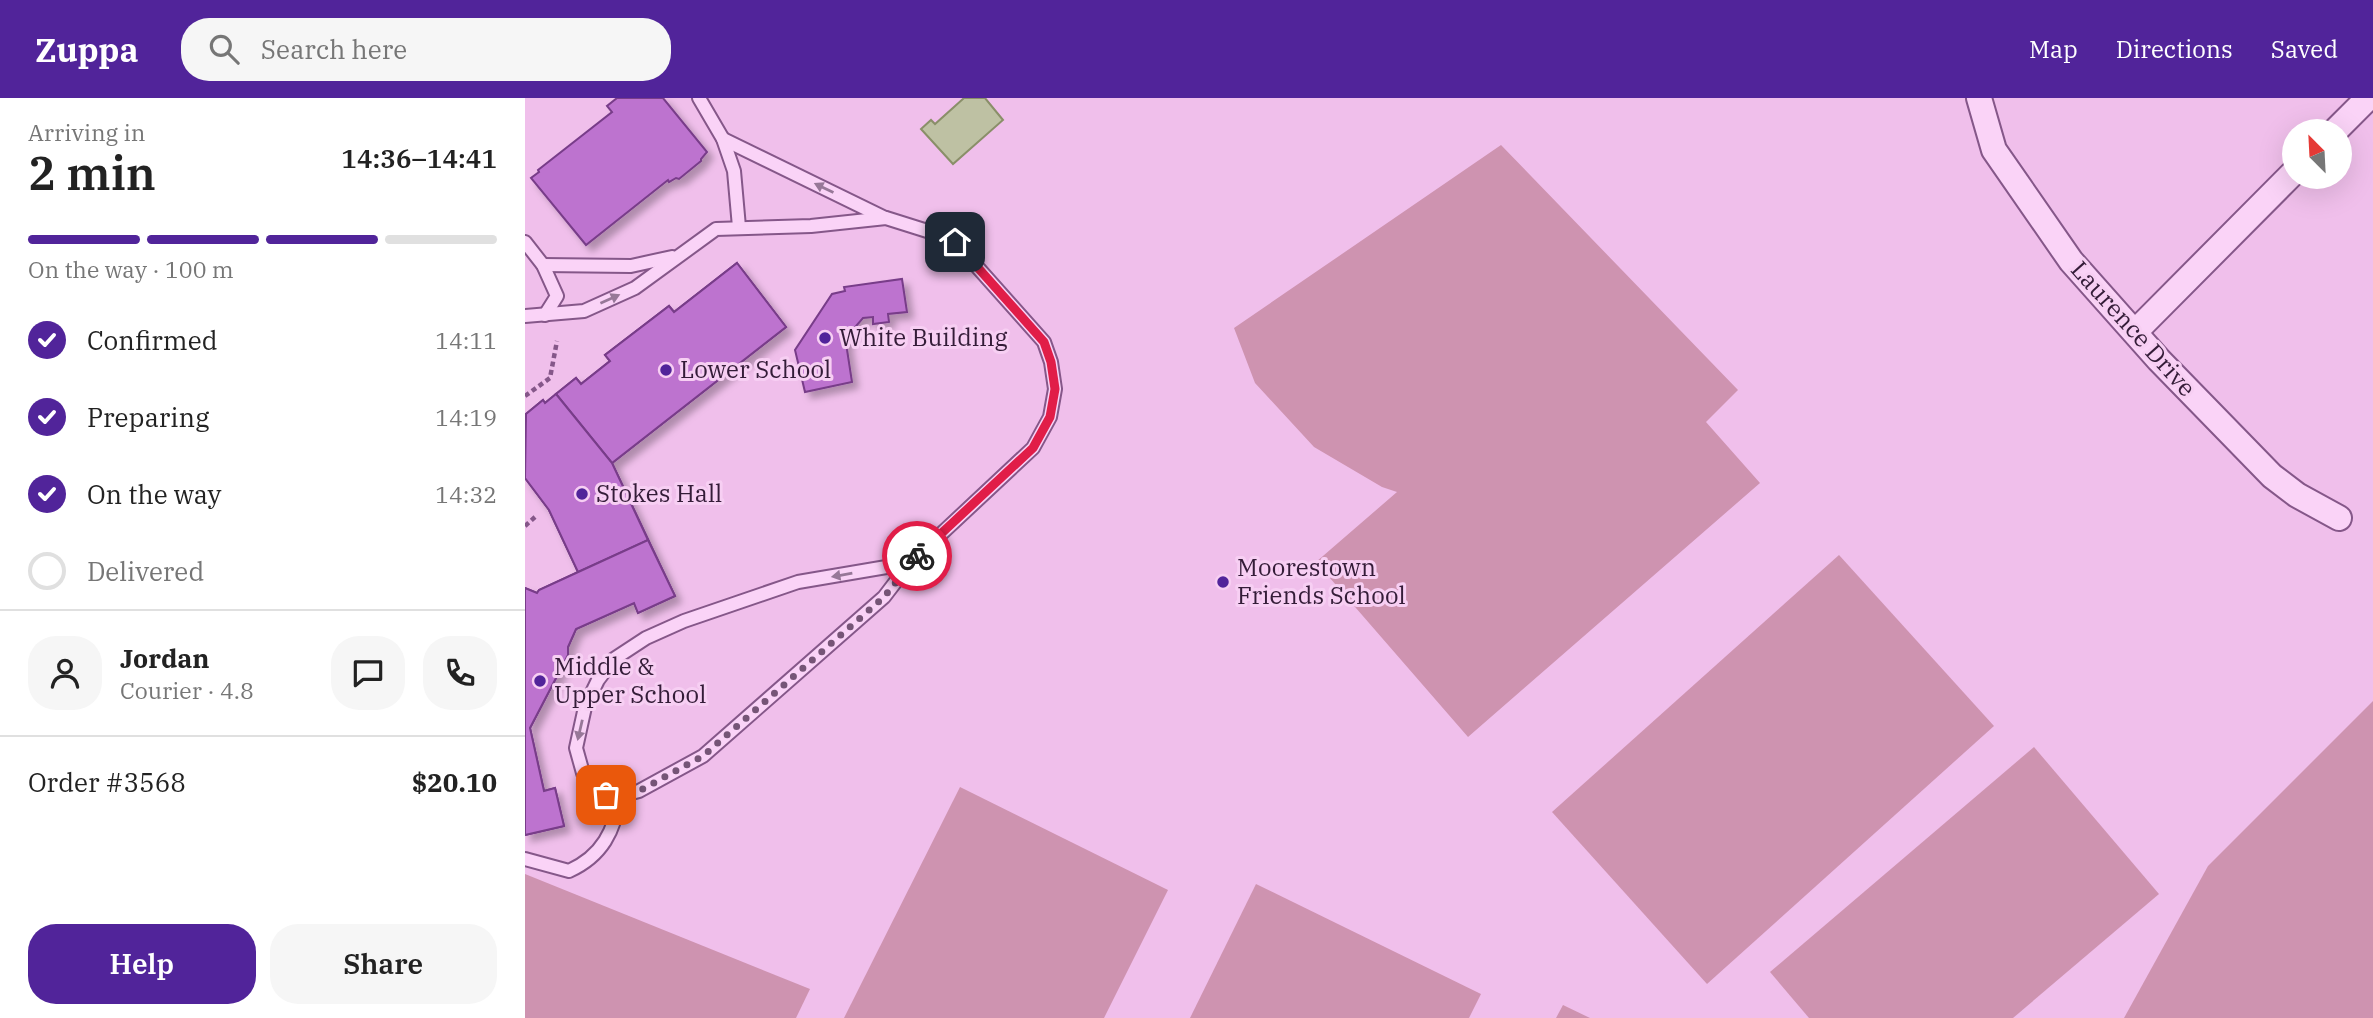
<!DOCTYPE html>
<html lang="en">
<head>
<meta charset="utf-8">
<style>
	:root { --surface:#fff; --page:#f6f6f6; --text:#222; --muted:#767676; --line:#e0e0e0; --accent:#51249a }
	body { margin:0; font-family:"IBM Plex Serif",serif; background:var(--page); color:var(--text); height:100vh; display:flex; flex-direction:column; font-size:26px; white-space:nowrap }
	* { box-sizing:border-box; margin:0 }
	p { font-size:23px; color:var(--muted) }
	.icon { flex:none; width:38px; height:38px; fill:none; stroke:currentColor; stroke-width:2; stroke-linecap:round; stroke-linejoin:round }
	.map { position:relative; flex:1; overflow:hidden }
	.sheet { display:flex; flex-direction:column; background:var(--surface); width:525px }
	.sheet>* { flex:none }
	.needle { width:46px; rotate:336deg }
	.controls { position:absolute; left:1757px; top:21px; display:grid; gap:14px }
	.controls a { display:grid; place-items:center; width:70px; height:70px; border-radius:50%; background:var(--surface); box-shadow:0 7px 28px #0002; font-size:35px }
	.pin { position:absolute; display:grid; place-items:center; width:60px; height:60px; color:#fff; margin:-30px; border-radius:14px; box-shadow:0 4px 10px #0006 }
	.courier { position:absolute; display:grid; place-items:center; width:70px; height:70px; margin:-35px; border:5px solid #e11d48; border-radius:50%; background:#fff; color:#222; box-shadow:0 2px 9px #0007 }
	.head em { font-style:normal; font-weight:600 }
	.head div { display:flex; flex-direction:column-reverse }
	.head { display:flex; align-items:center; justify-content:space-between; height:119px; padding:0 28px }
	h1 { font-size:46px; font-weight:600; line-height:52px }
	.bar { display:grid; grid-template-columns:repeat(4,1fr); gap:10px 7px; align-content:center; height:84px; padding:0 28px }
	.bar i { height:9px; border-radius:5px; background:var(--line) }
	.bar .current { background:var(--accent) }
	.bar p { grid-column:span 4 }
	.line { display:flex; align-items:center; gap:18px; padding:0 28px; border-top:2px solid var(--line) }
	.line div { flex:1 }
	.round { display:grid; place-items:center; flex:none; width:74px; height:74px; border-radius:28px; background:var(--page) }
	ol { padding:0 28px; list-style:none }
	li { display:flex; align-items:center; gap:21px; height:77px }
	li p { margin-inline-start:auto }
	li .icon { padding:7px; border-radius:50%; background:var(--accent); color:#fff; stroke-width:4 }
	li:last-child { color:var(--muted) }
	li i { width:38px; height:38px; border:4px solid var(--line); border-radius:50% }
	.primary-button { display:flex; gap:14px; margin-top:auto; padding:14px 28px }
	.primary-button a { flex:1; height:80px; border-radius:28px; background:var(--accent); color:#fff; font-size:28px; font-weight:600; line-height:80px; text-align:center }
	.primary-button a+a { background:var(--page); color:var(--text) }
	header { display:flex; align-items:center; gap:42px; box-sizing:border-box; height:98px; padding:0 35px; background:var(--accent); color:#fff }
	header strong { font-size:33px }
	nav { display:flex; gap:38px; margin-inline-start:auto; font-size:24px }
	.search { width:490px; height:63px; background:var(--page); display:flex; align-items:center; gap:18px; box-sizing:border-box; padding:0 24px; border-radius:28px; color:var(--muted); font-size:26px }
	main { display:flex; flex:1; min-height:0 }
	.map>svg:first-child { display:block }
</style>
</head>
<body>
<header>
<strong>Zuppa</strong>
<div class="search"><svg class="icon" aria-label="search" viewBox="0 0 24 24"><circle cx="10" cy="10" r="6"/><path d="M15 15l6 6"/></svg>Search here</div>
<nav><a>Map</a><a>Directions</a><a>Saved</a></nav>
</header>
<main>
<section class="sheet">
<div class="head"><div><h1>2 min</h1><p>Arriving in</p></div><em>14:36–14:41</em></div>
<div class="bar"><i class="current"></i><i class="current"></i><i class="current"></i><i></i><p>On the way · 100 m</p></div>
<ol>
<li><svg class="icon" aria-label="check" viewBox="0 0 24 24"><path d="M5 12l5 5 9-10"/></svg>Confirmed<p>14:11</p></li>
<li><svg class="icon" aria-label="check" viewBox="0 0 24 24"><path d="M5 12l5 5 9-10"/></svg>Preparing<p>14:19</p></li>
<li><svg class="icon" aria-label="check" viewBox="0 0 24 24"><path d="M5 12l5 5 9-10"/></svg>On the way<p>14:32</p></li>
<li><i></i>Delivered</li>
</ol>
<div class="line" style="height:126px"><a class="round"><svg class="icon" aria-label="person" viewBox="0 0 24 24"><circle cx="12" cy="8" r="4"/><path d="M4 21q1-7 8-7t8 7"/></svg></a><div><b>Jordan</b><p>Courier · 4.8</p></div><a class="round"><svg class="icon" aria-label="chat" viewBox="0 0 24 24"><path d="M4 5h16v11H9l-5 4z"/></svg></a><a class="round"><svg class="icon" aria-label="phone" viewBox="0 0 24 24"><path d="M5 4h4l2 5-3 2q2 4 5 5l2-3 5 2v4C11 20 4 13 5 4z"/></svg></a></div>
<div class="line" style="height:91px"><div>Order #3568</div><b>$20.10</b></div>
<div class="primary-button"><a>Help</a><a>Share</a></div>
</section>
<div class="map">
<svg width="1848" height="920" viewBox="0 0 1848 920">
	<defs>
		<filter id="shadow"><feDropShadow dx="6" dy="6" stdDeviation="3.5" flood-color="#0004"/></filter>
	</defs>
	<rect width="100%" height="100%" fill="#f0bfeb"/>
	<g fill="#ce93b0">
		<path d="M976,47L1213,292L1181,324L1235,385L943,639L791,464L872,394L857,389L789,349L730,285L709,230Z"/>
		<path d="M1314,457L1469,628L1182,886L1027,714Z"/>
		<path d="M1848,603V920H1599L1683,768Z"/>
		<path d="M1509,649L1634,796L1488,920H1284L1245,874Z"/>
		<path d="M435,689L643,792L579,920H319Z"/>
		<path d="M0,776L285,891L271,920H0Z"/>
		<path d="M731,786L956,896L944,920H665Z"/>
		<path d="M1038,907L1065,920H1031Z"/>
	</g>
	<path fill="#bec1a3" stroke="#8a8f69" stroke-width="2" d="M439,0H460L478,22L428,66L396,31L406,22L410,26Z"/>
	<g fill="#bd73cf" stroke="#783c89" stroke-width="2" filter="url(#shadow)">
		<path d="M92,0H138L182,54L176,61V63L154,81L151,80L144,84L143,82L61,147L6,80L14,74L13,72L87,14L82,8Z"/>
		<path d="M212,165L261,229L87,365L150,498L113,515L109,505L51,531L43,549V557L5,630L19,693L30,690L39,728L0,737V490L12,495L14,492L53,474L24,412L0,380L1,316L18,302L20,305L51,280L56,286L85,263L80,257L144,208L149,214Z"/>
		<path d="M212,165L261,229L87,365L31,296L51,280L56,286L85,263L80,257L144,208L149,214Z"/>
		<path d="M377,181L382,214L363,216L364,224L348,226V219L338,220L325,235L321,245L327,284L280,294L270,252L307,196L320,193L319,189Z"/>
		<path d="M31,296L87,365L123,442L53,474L24,412L0,380L1,316L18,302L20,305Z"/>
		<path d="M123,442L150,498L113,515L109,505L51,531L43,549V557L5,630L19,693L30,690L39,728L0,737V490L12,495L14,492Z"/>
	</g>
	<g fill="none" stroke-linecap="round" stroke-linejoin="round">
		<defs>
			<g id="lane">
				<path d="M174,0L198,41L209,73L214,129"/>
				<path d="M198,41L360,120"/>
				<path d="M0,144L18,167L32,198L20,217"/>
				<path d="M18,167L106,168L147,159"/>
				<path d="M0,218L59,213L110,190L191,131L286,128L361,120L415,137L430,144L519,244L526,264L530,291L525,319L508,350L385,465L359,499L178,658L114,693L99,697H81L67,687L58,675L51,650L60,609L73,582L89,561L121,540L159,523L273,484L385,465"/>
				<path d="M0,761L44,773C77,758 90,733 95,697"/>
			</g>
			<g id="street">
				<path d="M1454,0L1469,52L1546,163L1634,262L1747,378L1772,397L1814,420"/>
				<path d="M1810,33L1843,0"/>
				<path d="M1610,234L1769,74"/>
			</g>
		</defs>
		<use href="#lane" stroke="#855789" stroke-width="16"/>
		<use href="#street" stroke="#855789" stroke-width="28"/>
		<g stroke="#855789" stroke-width="4.5" stroke-dasharray="5 3.5" stroke-linecap="butt">
			<path d="M0,298L25,280L32,243"/>
			<path d="M0,428L10,419"/>
		</g>
		<use href="#lane" stroke="#fad3f7" stroke-width="12"/>
		<use href="#street" stroke="#fad3f7" stroke-width="24"/>
	</g>
	<defs><path id="oneway-solid" d="M-6-.8H1V-3.2L6.5 0L1 3.2V.8H-6Z" transform="scale(1.75)"/></defs>
	<g fill="#977898">
		<use href="#oneway-solid" transform="translate(299 90) rotate(-154)"/>
		<use href="#oneway-solid" transform="translate(85 201) rotate(-24)"/>
		<use href="#oneway-solid" transform="translate(317 477) rotate(170)"/>
		<use href="#oneway-solid" transform="translate(55 632) rotate(103)"/>
	</g>
	<g fill="none" stroke-linecap="round" stroke-linejoin="round">
		<path stroke="#765577" stroke-width="7" stroke-dasharray="0 12.6" d="M81,697H99L114,693L178,658L359,499L392,458"/>
		<path stroke="#e11d48" stroke-width="9" d="M392,458L508,350L525,319L530,291L526,264L519,244L430,144"/>
	</g>
	<g fill="#51249a" stroke="#f7cff3" stroke-width="2.5">
		<circle cx="300" cy="240" r="7"/>
		<circle cx="141" cy="272" r="7"/>
		<circle cx="57" cy="396" r="7"/>
		<circle cx="698" cy="484" r="7"/>
		<circle cx="15" cy="583" r="7"/>
	</g>
	<g text-anchor="middle" stroke-width="6" stroke-linejoin="round" paint-order="stroke">
		<g font-size="24" fill="#341c38" stroke="#f7cff3">
			<text transform="translate(1608 231) rotate(48)" y="8">Laurence Drive</text>
		</g>
		<g font-size="24" fill="#341c38" stroke="#f7cff3" text-anchor="start">
			<text x="314" y="248">White Building</text>
			<text x="155" y="280">Lower School</text>
			<text x="71" y="404">Stokes Hall</text>
			<text x="712" y="478">Moorestown<tspan x="712" dy="28">Friends School</tspan></text>
			<text x="29" y="577">Middle &amp;<tspan x="29" dy="28">Upper School</tspan></text>
		</g>
	</g>
</svg>
<div class="controls">
<a><svg class="needle" viewBox="-14 -14 28 28"><path d="M0-13l5 13h-10z" fill="#e53935"/><path d="M0 13l5-13h-10z" fill="#767676"/></svg></a>
</div>
<div class="pin" style="left:81px;top:697px;background:#ea580c"><svg class="icon" aria-label="bag" viewBox="0 0 24 24"><path d="M5 8h14l-1 12H6zM9 8a3 3 0 0 1 6 0"/></svg></div>
<div class="pin" style="left:430px;top:144px;background:#1f2937"><svg class="icon" aria-label="home" viewBox="0 0 24 24"><path d="M3 11l9-7 9 7M6 9v11h12V9"/></svg></div>
<div class="courier" style="left:392px;top:458px"><svg class="icon" aria-label="bike" viewBox="0 0 24 24"><circle cx="6" cy="16" r="4"/><circle cx="18" cy="16" r="4"/><path d="M6 16l4-8h5l3 8M10 8l3 8H6M13 5h3"/></svg></div>
</div>
</main>
</body>
</html>
